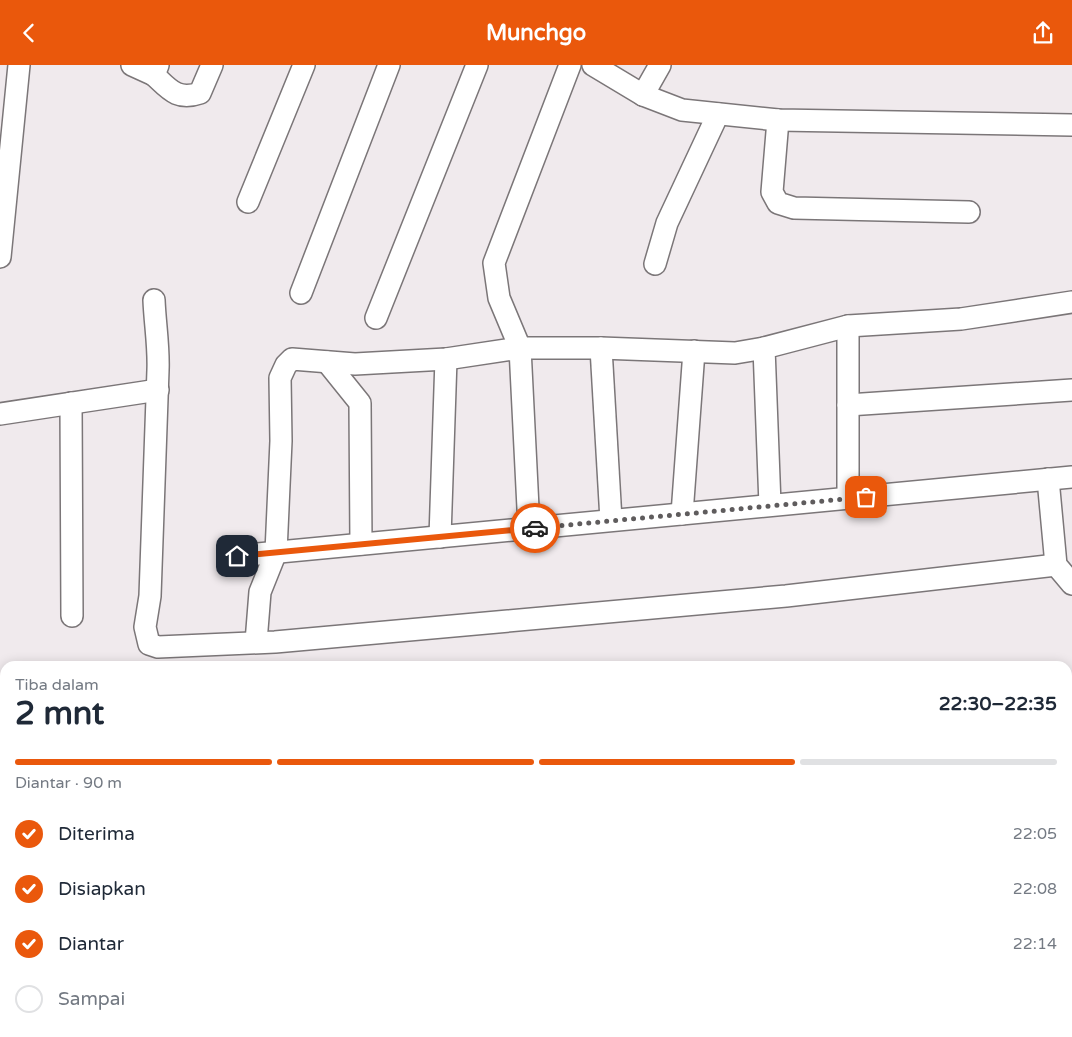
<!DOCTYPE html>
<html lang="id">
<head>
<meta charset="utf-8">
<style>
	:root { --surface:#fff; --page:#f2f2f3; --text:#1f2937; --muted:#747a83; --line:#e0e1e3; --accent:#ea580c }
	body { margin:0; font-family:"Varela Round",sans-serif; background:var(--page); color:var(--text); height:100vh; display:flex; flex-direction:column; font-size:19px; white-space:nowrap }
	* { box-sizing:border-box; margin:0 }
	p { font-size:16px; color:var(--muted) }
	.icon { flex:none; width:28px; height:28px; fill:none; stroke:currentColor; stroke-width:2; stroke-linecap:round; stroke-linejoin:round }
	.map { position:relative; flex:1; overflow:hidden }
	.side { position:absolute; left:0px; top:596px; width:1072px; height:376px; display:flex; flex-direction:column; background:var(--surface); border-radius:15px 15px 0 0; box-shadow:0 2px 12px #0003 }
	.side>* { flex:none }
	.pin { position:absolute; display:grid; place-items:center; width:42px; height:42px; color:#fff; margin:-21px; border-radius:10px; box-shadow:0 2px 8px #0006 }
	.courier { position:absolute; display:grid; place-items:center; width:50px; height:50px; margin:-25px; border:4px solid #ea580c; border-radius:50%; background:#fff; color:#222; box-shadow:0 1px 6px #0007 }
	.summary em { font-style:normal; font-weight:700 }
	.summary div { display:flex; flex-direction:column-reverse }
	.summary { display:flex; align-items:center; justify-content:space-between; height:85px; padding:0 15px }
	h1 { font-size:32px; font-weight:700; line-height:38px }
	.bar { display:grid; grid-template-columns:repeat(4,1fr); gap:8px 5px; align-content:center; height:60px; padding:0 15px }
	.bar i { height:6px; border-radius:4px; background:var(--line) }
	.bar .current { background:var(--accent) }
	.bar p { grid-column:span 4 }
	ol { padding:0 15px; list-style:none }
	li { display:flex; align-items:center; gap:15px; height:55px }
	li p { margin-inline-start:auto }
	li .icon { padding:5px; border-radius:50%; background:var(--accent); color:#fff; stroke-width:4 }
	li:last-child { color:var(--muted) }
	li i { width:28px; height:28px; border:2px solid var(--line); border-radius:50% }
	header { display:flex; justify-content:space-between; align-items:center; height:65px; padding:0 15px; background:var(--accent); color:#fff; font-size:22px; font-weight:700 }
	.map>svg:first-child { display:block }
</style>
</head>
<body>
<header><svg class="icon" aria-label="back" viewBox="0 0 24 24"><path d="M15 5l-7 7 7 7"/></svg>Munchgo<svg class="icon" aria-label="share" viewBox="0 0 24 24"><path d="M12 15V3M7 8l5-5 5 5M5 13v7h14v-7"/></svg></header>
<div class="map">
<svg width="1072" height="972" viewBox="0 0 1072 972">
	<rect width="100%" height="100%" fill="#f0eaed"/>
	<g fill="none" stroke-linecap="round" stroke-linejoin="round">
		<defs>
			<g id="minor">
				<path d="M132,0L154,10L158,0"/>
				<path d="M593,0L643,30L682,45L778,55L1072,60"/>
				<path d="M154,10C169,24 177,36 200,28L212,0"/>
				<path d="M643,30L660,0"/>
				<path d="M778,55L772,127L778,138L794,143L969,147"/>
				<path d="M248,137L304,0"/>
				<path d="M0,192L19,0"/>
				<path d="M655,199L667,158L718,49"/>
				<path d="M301,228L389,0"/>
				<path d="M154,235C155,259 159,282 158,305L150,531L145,562L149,579L158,582L275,577L786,531L1056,500"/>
				<path d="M376,253L477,0"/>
				<path d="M848,261V433"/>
				<path d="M601,283L611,455"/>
				<path d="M327,297L360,338L361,479"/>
				<path d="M71,338L72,551"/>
				<path d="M848,340L1072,325"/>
				<path d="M0,349L158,325"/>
				<path d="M1048,414L1056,500L1072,519"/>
				<path d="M770,440L764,283L848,261L961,254L1072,237"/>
				<path d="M682,449L694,286"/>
				<path d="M529,463L520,283L499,233L494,198L570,0"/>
				<path d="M440,472L446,294"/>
				<path d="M237,491L1072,412"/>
				<path d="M256,577L260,527L276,487L281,376L280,313L286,300L292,294L355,299L446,294L520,283H601L735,288L764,283"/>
				<path d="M1068,682L1072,681"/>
				<path d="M0,730H5"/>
				<path d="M1068,804L1072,781"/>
				<path d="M0,836H5"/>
				<path d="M1068,853L1072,855"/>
				<path d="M1068,933L1072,935"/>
				<path d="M0,942H5"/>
				<path d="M16,968L18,972"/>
				<path d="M317,968V972"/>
				<path d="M624,968V972"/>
				<path d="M94,972L247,968"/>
				<path d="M956,972L958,968"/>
				<path d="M1011,972L1013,968"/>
			</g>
		</defs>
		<use href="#minor" stroke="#7b7678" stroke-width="24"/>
		<use href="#minor" stroke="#fff" stroke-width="21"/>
	</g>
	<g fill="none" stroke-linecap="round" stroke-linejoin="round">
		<path stroke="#5f5c5d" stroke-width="5" stroke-dasharray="0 9" d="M535,463L866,432"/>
		<path stroke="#ea580c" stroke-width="6" d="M237,491L535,463"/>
	</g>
</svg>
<div class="pin" style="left:866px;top:432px;background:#ea580c"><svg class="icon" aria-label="bag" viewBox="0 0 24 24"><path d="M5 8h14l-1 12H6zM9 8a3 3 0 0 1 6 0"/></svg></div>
<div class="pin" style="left:237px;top:491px;background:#1f2937"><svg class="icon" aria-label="home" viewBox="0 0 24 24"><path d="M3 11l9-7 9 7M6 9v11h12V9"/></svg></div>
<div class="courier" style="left:535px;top:463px"><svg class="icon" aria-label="car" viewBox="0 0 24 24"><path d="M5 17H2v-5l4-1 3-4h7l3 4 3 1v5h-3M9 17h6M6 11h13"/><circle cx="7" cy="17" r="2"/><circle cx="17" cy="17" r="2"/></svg></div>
<section class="side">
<div class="summary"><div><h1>2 mnt</h1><p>Tiba dalam</p></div><em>22:30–22:35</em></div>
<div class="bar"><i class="current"></i><i class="current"></i><i class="current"></i><i></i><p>Diantar · 90 m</p></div>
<ol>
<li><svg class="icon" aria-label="check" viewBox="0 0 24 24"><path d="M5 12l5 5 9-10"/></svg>Diterima<p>22:05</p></li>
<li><svg class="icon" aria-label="check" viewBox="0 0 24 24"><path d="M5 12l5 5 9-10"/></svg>Disiapkan<p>22:08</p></li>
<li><svg class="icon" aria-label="check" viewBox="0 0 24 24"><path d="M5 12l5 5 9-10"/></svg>Diantar<p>22:14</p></li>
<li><i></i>Sampai</li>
</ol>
</section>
</div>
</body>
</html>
